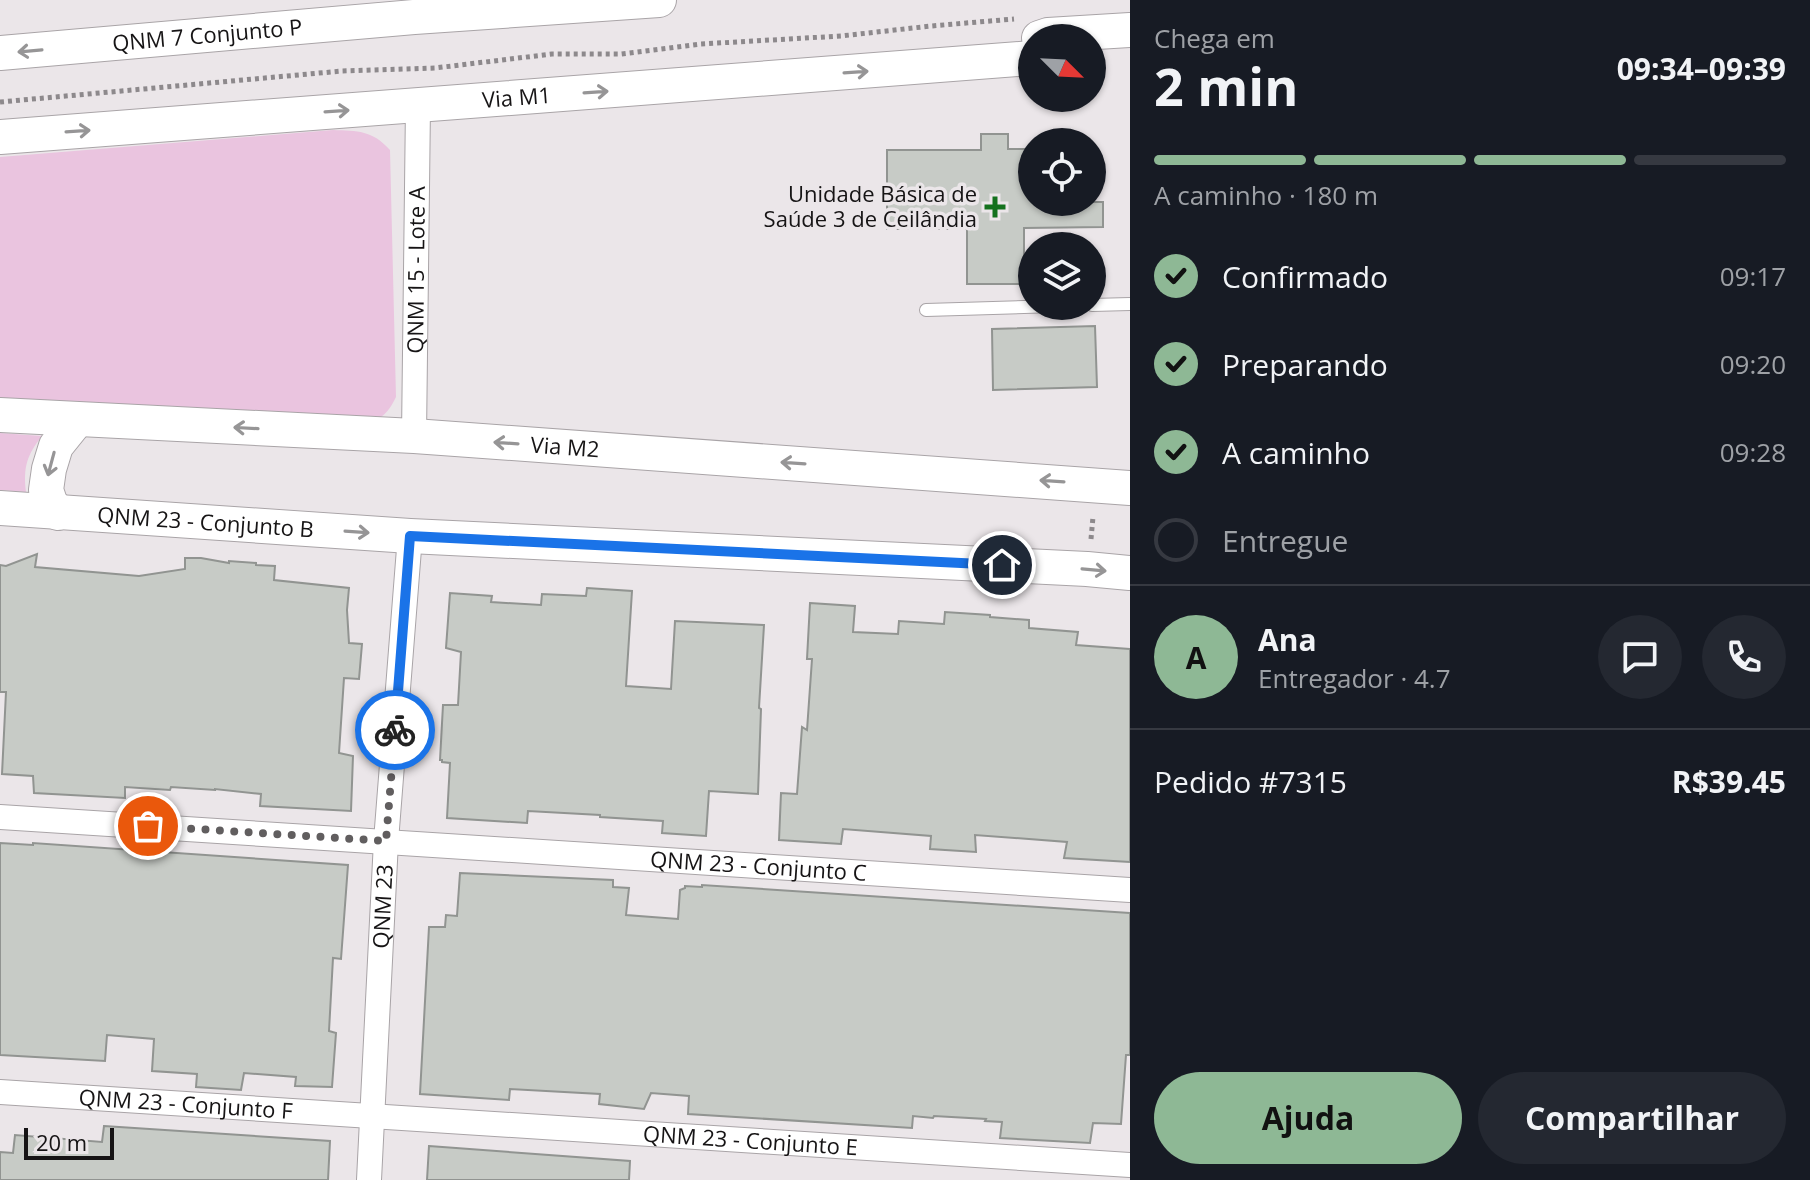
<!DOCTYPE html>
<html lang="pt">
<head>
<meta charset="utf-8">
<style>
	:root { --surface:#171b24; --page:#242831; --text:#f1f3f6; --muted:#9ea1a6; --line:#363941; --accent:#8eb895 }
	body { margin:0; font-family:"Open Sans",sans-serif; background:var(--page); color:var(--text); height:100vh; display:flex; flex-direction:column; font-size:30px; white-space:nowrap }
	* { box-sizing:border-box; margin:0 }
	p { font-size:26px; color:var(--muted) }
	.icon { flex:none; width:44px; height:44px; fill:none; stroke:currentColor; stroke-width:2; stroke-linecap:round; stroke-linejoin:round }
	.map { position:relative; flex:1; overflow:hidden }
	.panel { display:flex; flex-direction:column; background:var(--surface); width:680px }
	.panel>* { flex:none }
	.needle { width:52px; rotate:114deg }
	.fabs { position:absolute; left:1018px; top:24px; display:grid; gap:16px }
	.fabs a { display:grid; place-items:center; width:88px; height:88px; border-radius:50%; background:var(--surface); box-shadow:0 2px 6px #0004; font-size:40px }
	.scale { position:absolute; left:24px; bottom:20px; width:90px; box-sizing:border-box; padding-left:8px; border:4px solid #161415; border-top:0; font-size:22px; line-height:28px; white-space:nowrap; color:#161415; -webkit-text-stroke:6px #ebe6e9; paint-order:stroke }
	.pin { position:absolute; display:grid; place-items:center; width:68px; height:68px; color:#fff; margin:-34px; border:4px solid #fff; border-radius:50%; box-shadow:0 2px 8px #0007 }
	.courier { position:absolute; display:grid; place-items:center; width:80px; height:80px; margin:-40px; border:6px solid #1a73e8; border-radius:50%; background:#fff; color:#222; box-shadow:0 2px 10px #0007 }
	.summary em { font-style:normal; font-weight:700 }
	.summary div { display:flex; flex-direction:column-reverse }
	.summary { display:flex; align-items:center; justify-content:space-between; height:136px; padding:0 24px }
	h1 { font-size:52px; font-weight:700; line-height:60px }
	.bar { display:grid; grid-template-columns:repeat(4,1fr); gap:12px 8px; align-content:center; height:96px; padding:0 24px }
	.bar i { height:10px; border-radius:6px; background:var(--line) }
	.bar .selected { background:var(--accent) }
	.bar p { grid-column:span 4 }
	.line { display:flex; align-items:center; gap:20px; padding:0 24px; border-top:2px solid var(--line) }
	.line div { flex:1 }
	.round { display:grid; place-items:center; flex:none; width:84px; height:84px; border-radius:42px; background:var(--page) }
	ol { padding:0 24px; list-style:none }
	li { display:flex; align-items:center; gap:24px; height:88px }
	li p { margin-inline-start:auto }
	li .icon { padding:8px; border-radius:50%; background:var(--accent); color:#111; stroke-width:4 }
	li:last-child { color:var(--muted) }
	li i { width:44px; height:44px; border:4px solid var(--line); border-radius:50% }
	.button { display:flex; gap:16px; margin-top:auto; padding:16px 24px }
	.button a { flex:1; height:92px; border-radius:48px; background:var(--accent); color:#111; font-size:32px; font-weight:700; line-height:92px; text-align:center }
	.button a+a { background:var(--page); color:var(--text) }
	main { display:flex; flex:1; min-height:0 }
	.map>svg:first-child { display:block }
</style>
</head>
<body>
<main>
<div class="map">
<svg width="1130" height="1180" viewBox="0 0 1130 1180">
	<rect width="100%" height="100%" fill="#ebe6e9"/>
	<g fill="#eac4df">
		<path d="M333,130C358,131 372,130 390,150L396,397C390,409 386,415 374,421L0,400V157Z"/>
		<path d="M0,433L42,436C27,455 23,467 26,492L0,490Z"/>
	</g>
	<g fill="#c7cbc6" stroke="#919491" stroke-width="2">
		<path d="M981,134H1008V149H1032V202H1103V227L1024,228V284H967V229H887V150H981Z"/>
		<path d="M1095,326L1097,387L993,390L992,329Z"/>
		<path d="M37,554L35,567L139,576L185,569V558H201L229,563V561L256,563V565L275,566L274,580L349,588L347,610L349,643L362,644L359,679L344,678L339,753L353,756L351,811L260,806L261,794L215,789V790L171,787L170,790L125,787V798L34,793L33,776L2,774L6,692H0V565L6,566Z"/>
		<path d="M587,588L632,591L626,686L671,689L675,621L764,625L759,708L761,709L758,794L709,791L706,836L662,833L663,821L600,817V815L528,811L527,823L447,818L450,763L442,762V760H440L443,705H458L461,652L446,648L450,593L492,596L491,602L541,605L542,594L586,596Z"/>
		<path d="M810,603L855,606L853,632L898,634L899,621L944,624L945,612L990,615V617L1029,620V628L1078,632L1076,645L1130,649V862L1064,858L1067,842L975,835L976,852L930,849L931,836L843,829L841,844L779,840L781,793L797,794L802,727L807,730L812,659H807Z"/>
		<path d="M0,843L33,845V843L348,865L341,959L333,958L329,1031L336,1033L332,1087L295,1086L296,1077L244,1073L241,1090L196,1087L197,1074L152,1071L154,1039L107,1035L105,1061L0,1055Z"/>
		<path d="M460,873L613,880V887L629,888L626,915L678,919L680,890L685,888V886L702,887V885L1130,913V1055H1126L1121,1124L1093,1123L1090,1143L1000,1138L1002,1122L985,1121L986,1119L934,1116L933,1118L913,1116L912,1128L688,1114L689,1096L651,1093L644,1109L599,1104L600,1094L510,1089L509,1100L420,1094L429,927H445L446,915L457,916Z"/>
		<path d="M104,1126L330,1141L328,1180H0V1152L13,1153L15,1135L102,1142Z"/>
		<path d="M429,1146L630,1161L629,1180H427Z"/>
	</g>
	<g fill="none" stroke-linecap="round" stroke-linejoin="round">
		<defs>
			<g id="lane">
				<path d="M1092,305L1130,304"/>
				<path d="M926,310L1056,306"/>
			</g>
			<g id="street">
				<path id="s1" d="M414,436L418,105"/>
				<path id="s2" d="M0,817L1130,890"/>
				<path id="s3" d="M0,1092L1130,1165"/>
				<path id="s4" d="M369,1180L386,841L410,536"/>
			</g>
			<g id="secondary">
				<path d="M1039,38L1048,35L1130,30"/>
				<path id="s5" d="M0,53L414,17L659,0"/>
				<path id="s6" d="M0,137L1032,58"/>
				<path id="s7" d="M0,415L414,436L1130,488"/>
				<path id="s8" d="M0,508L410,536L1087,569L1130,573"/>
				<path d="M58,513L50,502L46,490L49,469L56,446L77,420"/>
			</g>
		</defs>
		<use href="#lane" stroke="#a9a4a7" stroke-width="14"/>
		<use href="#street" stroke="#a9a4a7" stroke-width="26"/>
		<use href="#secondary" stroke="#a9a4a7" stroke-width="36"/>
		<g stroke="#8d898c" stroke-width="5" stroke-dasharray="4 4" stroke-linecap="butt">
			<path d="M0,102L342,71L435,68L552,54H621L701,44L841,36L931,26L1014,19"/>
			<path d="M1091,539L1093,517"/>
		</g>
		<use href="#lane" stroke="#fff" stroke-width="12"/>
		<use href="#street" stroke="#fff" stroke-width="24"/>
		<use href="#secondary" stroke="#fff" stroke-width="34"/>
	</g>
	<defs><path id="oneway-shaft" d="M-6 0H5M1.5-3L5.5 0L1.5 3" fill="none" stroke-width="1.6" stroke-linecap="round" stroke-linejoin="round" transform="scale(2)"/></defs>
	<g stroke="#969596">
		<use href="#oneway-shaft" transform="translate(30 51) rotate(175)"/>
		<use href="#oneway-shaft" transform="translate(856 72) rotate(-4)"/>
		<use href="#oneway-shaft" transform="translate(596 92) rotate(-4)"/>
		<use href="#oneway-shaft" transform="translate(337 111) rotate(-4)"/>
		<use href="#oneway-shaft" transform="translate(78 131) rotate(-4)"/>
		<use href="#oneway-shaft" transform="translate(246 428) rotate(-177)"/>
		<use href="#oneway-shaft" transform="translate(506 443) rotate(-176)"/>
		<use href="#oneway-shaft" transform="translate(793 463) rotate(-176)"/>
		<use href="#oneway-shaft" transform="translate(51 464) rotate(105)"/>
		<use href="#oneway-shaft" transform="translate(1052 481) rotate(-176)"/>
		<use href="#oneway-shaft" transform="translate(357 532) rotate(4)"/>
		<use href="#oneway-shaft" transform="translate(1094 570) rotate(5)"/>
	</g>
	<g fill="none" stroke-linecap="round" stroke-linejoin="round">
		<path stroke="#615e5f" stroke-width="8" stroke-dasharray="0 14.4" d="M148,826L386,841L395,730"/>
		<path stroke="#1a73e8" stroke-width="10" d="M395,730L410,536L1002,565"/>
	</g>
	<path fill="#14711e" stroke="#ebe6e9" stroke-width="3" d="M991 195h8v8h8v8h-8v8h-8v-8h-8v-8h8z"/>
	<g text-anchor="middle" stroke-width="7" stroke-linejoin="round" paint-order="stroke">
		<g font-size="22" fill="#161415" stroke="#ebe6e9">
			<text dy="8" stroke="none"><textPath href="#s5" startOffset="208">QNM 7 Conjunto P</textPath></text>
			<text dy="8" stroke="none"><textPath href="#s6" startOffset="518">Via M1</textPath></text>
			<text dy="8" stroke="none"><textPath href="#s1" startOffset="166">QNM 15 - Lote A</textPath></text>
			<text dy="8" stroke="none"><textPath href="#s7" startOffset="566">Via M2</textPath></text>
			<text dy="8" stroke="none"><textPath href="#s8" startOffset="206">QNM 23 - Conjunto B</textPath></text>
			<text dy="8" stroke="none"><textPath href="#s2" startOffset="760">QNM 23 - Conjunto C</textPath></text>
			<text dy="8" stroke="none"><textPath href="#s4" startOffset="274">QNM 23</textPath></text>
			<text dy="8" stroke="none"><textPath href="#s3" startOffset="186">QNM 23 - Conjunto F</textPath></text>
			<text dy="8" stroke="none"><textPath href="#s3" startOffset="752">QNM 23 - Conjunto E</textPath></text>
		</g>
		<g font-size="22" fill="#161415" stroke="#ebe6e9" text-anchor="end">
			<text x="977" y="202">Unidade Básica de<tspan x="977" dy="25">Saúde 3 de Ceilândia</tspan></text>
		</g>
	</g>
</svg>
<div class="fabs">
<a><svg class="needle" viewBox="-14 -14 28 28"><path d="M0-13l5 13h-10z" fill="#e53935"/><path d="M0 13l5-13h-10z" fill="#9ea1a6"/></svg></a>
<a><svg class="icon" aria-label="locate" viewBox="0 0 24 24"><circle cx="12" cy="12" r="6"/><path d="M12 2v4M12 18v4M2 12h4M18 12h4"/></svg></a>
<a><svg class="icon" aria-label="layers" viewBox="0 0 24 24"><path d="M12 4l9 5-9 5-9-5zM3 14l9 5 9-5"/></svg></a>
</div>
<div class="scale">20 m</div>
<div class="pin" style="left:148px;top:826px;background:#ea580c"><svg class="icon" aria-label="bag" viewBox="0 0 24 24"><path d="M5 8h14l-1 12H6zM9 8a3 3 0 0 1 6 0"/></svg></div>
<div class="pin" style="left:1002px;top:565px;background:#1f2937"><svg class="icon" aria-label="home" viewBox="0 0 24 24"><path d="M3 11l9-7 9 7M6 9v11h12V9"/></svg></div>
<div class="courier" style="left:395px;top:730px"><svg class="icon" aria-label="bike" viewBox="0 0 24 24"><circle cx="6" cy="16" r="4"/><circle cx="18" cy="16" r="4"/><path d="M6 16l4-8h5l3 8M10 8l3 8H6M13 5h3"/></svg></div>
</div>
<section class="panel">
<div class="summary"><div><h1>2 min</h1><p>Chega em</p></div><em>09:34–09:39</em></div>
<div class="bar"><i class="selected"></i><i class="selected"></i><i class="selected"></i><i></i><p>A caminho · 180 m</p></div>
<ol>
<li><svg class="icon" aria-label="check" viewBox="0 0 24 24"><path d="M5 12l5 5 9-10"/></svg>Confirmado<p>09:17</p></li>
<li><svg class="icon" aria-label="check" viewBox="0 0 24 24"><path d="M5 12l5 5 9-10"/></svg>Preparando<p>09:20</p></li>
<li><svg class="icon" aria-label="check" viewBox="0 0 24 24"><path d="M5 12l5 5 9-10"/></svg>A caminho<p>09:28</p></li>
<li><i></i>Entregue</li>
</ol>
<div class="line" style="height:144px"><b class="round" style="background:var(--accent);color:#111">A</b><div><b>Ana</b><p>Entregador · 4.7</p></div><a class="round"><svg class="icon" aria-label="chat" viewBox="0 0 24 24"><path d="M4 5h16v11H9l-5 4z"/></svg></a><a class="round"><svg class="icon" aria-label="phone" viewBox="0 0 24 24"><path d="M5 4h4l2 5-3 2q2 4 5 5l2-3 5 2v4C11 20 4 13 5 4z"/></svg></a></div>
<div class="line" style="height:104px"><div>Pedido #7315</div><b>R$39.45</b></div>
<div class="button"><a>Ajuda</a><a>Compartilhar</a></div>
</section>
</main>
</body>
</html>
